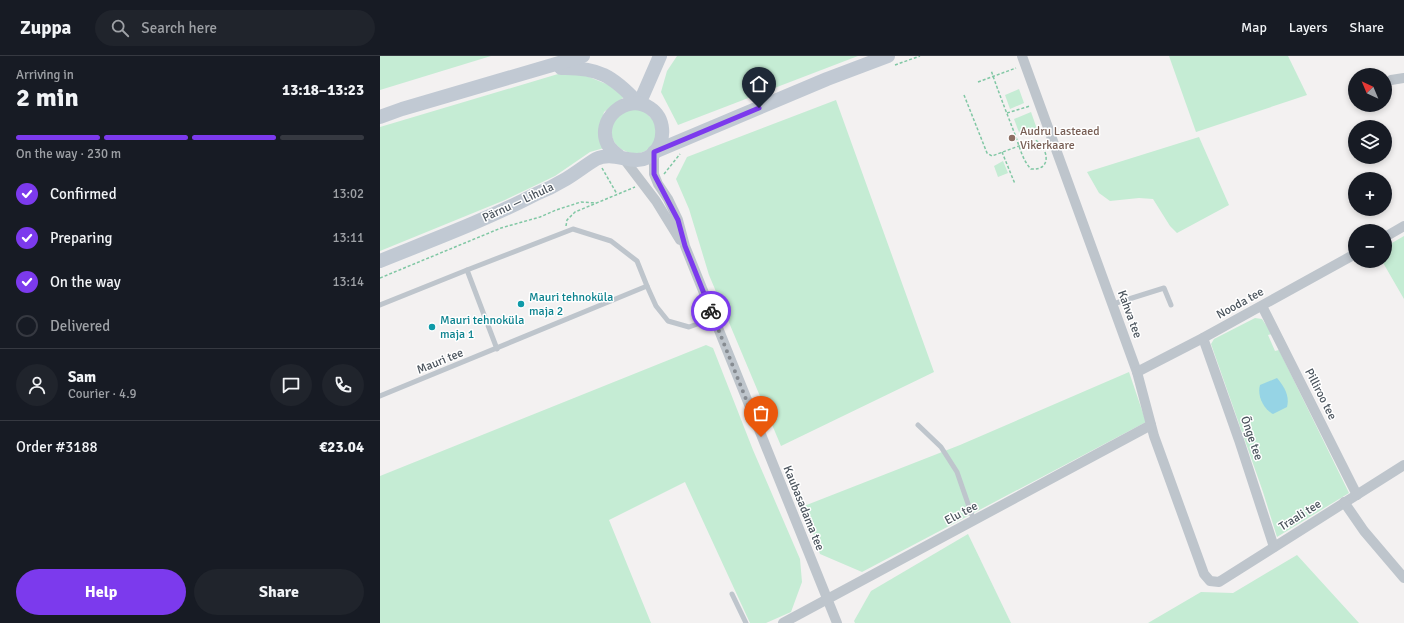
<!DOCTYPE html>
<html lang="en">
<head>
<meta charset="utf-8">
<style>
	:root { --surface:#171b24; --page:#20242c; --text:#f1f3f6; --muted:#9ea1a6; --line:#363941; --accent:#7c3aed }
	body { margin:0; font-family:Signika,sans-serif; background:var(--page); color:var(--text); height:100vh; display:flex; flex-direction:column; font-size:15px; white-space:nowrap }
	* { box-sizing:border-box; margin:0 }
	p { font-size:13px; color:var(--muted) }
	.icon { flex:none; width:22px; height:22px; fill:none; stroke:currentColor; stroke-width:2; stroke-linecap:round; stroke-linejoin:round }
	.map { position:relative; flex:1; overflow:hidden }
	.side { display:flex; flex-direction:column; background:var(--surface); width:380px }
	.side>* { flex:none }
	.needle { width:26px; rotate:316deg }
	.controls { position:absolute; left:968px; top:12px; display:grid; gap:8px }
	.controls a { display:grid; place-items:center; width:44px; height:44px; border-radius:50%; background:var(--surface); box-shadow:0 2px 6px #0003; font-size:20px }
	.pin { position:absolute; display:grid; place-items:center; width:34px; height:34px; color:#fff; margin:-41px -17px; border-radius:50% 50% 50% 0; rotate:-45deg; box-shadow:0 0 4px #0007 }
	.pin .icon { rotate:45deg }
	.courier { position:absolute; display:grid; place-items:center; width:40px; height:40px; margin:-20px; border:3px solid #7c3aed; border-radius:50%; background:#fff; color:#222; box-shadow:0 1px 5px #0007 }
	.summary em { font-style:normal; font-weight:800 }
	.summary div { display:flex; flex-direction:column-reverse }
	.summary { display:flex; align-items:center; justify-content:space-between; height:68px; padding:0 16px }
	h1 { font-size:26px; font-weight:800; line-height:30px }
	.bar { display:grid; grid-template-columns:repeat(4,1fr); gap:6px 4px; align-content:center; height:48px; padding:0 16px }
	.bar i { height:5px; border-radius:3px; background:var(--line) }
	.bar .on { background:var(--accent) }
	.bar p { grid-column:span 4 }
	.line { display:flex; align-items:center; gap:10px; padding:0 16px; border-top:1px solid var(--line) }
	.line div { flex:1 }
	.round { display:grid; place-items:center; flex:none; width:42px; height:42px; border-radius:21px; background:var(--page) }
	ol { padding:0 16px; list-style:none }
	li { display:flex; align-items:center; gap:12px; height:44px }
	li p { margin-inline-start:auto }
	li .icon { padding:4px; border-radius:50%; background:var(--accent); color:#fff; stroke-width:4 }
	li:last-child { color:var(--muted) }
	li i { width:22px; height:22px; border:2px solid var(--line); border-radius:50% }
	.button { display:flex; gap:8px; margin-top:auto; padding:8px 16px }
	.button a { flex:1; height:46px; border-radius:24px; background:var(--accent); color:#fff; font-size:16px; font-weight:800; line-height:46px; text-align:center }
	.button a+a { background:var(--page); color:var(--text) }
	header { display:flex; align-items:center; gap:24px; box-sizing:border-box; height:56px; padding:0 20px; background:var(--surface); border-bottom:1px solid var(--line) }
	header strong { font-size:19px }
	nav { display:flex; gap:22px; margin-inline-start:auto; font-size:14px }
	.search { width:280px; height:36px; background:var(--page); display:flex; align-items:center; gap:10px; box-sizing:border-box; padding:0 14px; border-radius:22px; color:var(--muted); font-size:15px }
	main { display:flex; flex:1; min-height:0 }
	.map>svg:first-child { display:block }
</style>
</head>
<body>
<header>
<strong>Zuppa</strong>
<div class="search"><svg class="icon" aria-label="search" viewBox="0 0 24 24"><circle cx="10" cy="10" r="6"/><path d="M15 15l6 6"/></svg>Search here</div>
<nav><a>Map</a><a>Layers</a><a>Share</a></nav>
</header>
<main>
<section class="side">
<div class="summary"><div><h1>2 min</h1><p>Arriving in</p></div><em>13:18–13:23</em></div>
<div class="bar"><i class="on"></i><i class="on"></i><i class="on"></i><i></i><p>On the way · 230 m</p></div>
<ol>
<li><svg class="icon" aria-label="check" viewBox="0 0 24 24"><path d="M5 12l5 5 9-10"/></svg>Confirmed<p>13:02</p></li>
<li><svg class="icon" aria-label="check" viewBox="0 0 24 24"><path d="M5 12l5 5 9-10"/></svg>Preparing<p>13:11</p></li>
<li><svg class="icon" aria-label="check" viewBox="0 0 24 24"><path d="M5 12l5 5 9-10"/></svg>On the way<p>13:14</p></li>
<li><i></i>Delivered</li>
</ol>
<div class="line" style="height:72px"><a class="round"><svg class="icon" aria-label="person" viewBox="0 0 24 24"><circle cx="12" cy="8" r="4"/><path d="M4 21q1-7 8-7t8 7"/></svg></a><div><b>Sam</b><p>Courier · 4.9</p></div><a class="round"><svg class="icon" aria-label="chat" viewBox="0 0 24 24"><path d="M4 5h16v11H9l-5 4z"/></svg></a><a class="round"><svg class="icon" aria-label="phone" viewBox="0 0 24 24"><path d="M5 4h4l2 5-3 2q2 4 5 5l2-3 5 2v4C11 20 4 13 5 4z"/></svg></a></div>
<div class="line" style="height:52px"><div>Order #3188</div><b>€23.04</b></div>
<div class="button"><a>Help</a><a>Share</a></div>
</section>
<div class="map">
<svg width="1024" height="567" viewBox="0 0 1024 567">
	<rect width="100%" height="100%" fill="#f3f1f1"/>
	<g fill="#c5ecd4">
		<path d="M0,0H111L0,34Z"/>
		<path d="M297,0H478L298,69L281,36L287,15Z"/>
		<path d="M789,0H908L927,39L816,76Z"/>
		<path d="M178,18L204,19L229,29L244,41L224,56L219,72L224,92L210,96L175,120L125,144L0,195V71Z"/>
		<path d="M639,33L644,47L630,53L625,39Z"/>
		<path d="M456,44L554,316L401,390L329,219L309,153L296,123L307,101Z"/>
		<path d="M251,52L262,53L276,67C276,72 277,79 276,83C266,110 223,95 233,68C233,67 235,62 235,62C239,58 247,55 251,52Z"/>
		<path d="M651,56L657,73L640,79L634,63Z"/>
		<path d="M819,81L849,149L797,177L790,170L773,143L759,142L730,145L719,137L707,116Z"/>
		<path d="M623,105L628,117L618,121L614,110Z"/>
		<path d="M1024,180V243L1002,205H1005V191Z"/>
		<path d="M875,262L882,263L892,278L888,279L895,295L899,294L969,437L897,481L883,436L831,288L834,283Z"/>
		<path d="M326,289L333,292L373,394L420,503L422,526L411,556L386,567H370L305,426L229,464L271,567H0V420Z"/>
		<path d="M749,316L766,366L482,516L440,498L424,450L580,389Z"/>
		<path d="M588,478L631,567H475L474,565L491,535Z"/>
		<path d="M917,499L979,567H768L821,536L853,537Z"/>
	</g>
	<path fill="#96d4e5" d="M897,322C904,330 910,340 907,351L893,358C883,353 877,339 880,329Z"/>
	<g fill="none" stroke-linecap="round" stroke-linejoin="round">
		<g stroke="#80c7a4" stroke-width="1.5" stroke-dasharray="3 2" stroke-linecap="butt">
			<path d="M515,9L540,0"/>
			<path d="M598,26L636,12"/>
			<path d="M584,39L607,97L612,100L655,84C668,91 673,115 651,113C642,104 639,88 634,76C626,55 618,35 611,14"/>
			<path d="M627,57L650,50"/>
			<path d="M622,96L635,128"/>
			<path d="M222,112L237,138"/>
			<path d="M284,118L300,98"/>
			<path d="M186,170L187,164L195,156L255,131"/>
			<path d="M0,222L121,172L160,161L176,154L201,146L216,147"/>
		</g>
		<g stroke="#bec5cc" stroke-width="5">
			<path d="M87,214L117,293"/>
			<path d="M733,248L784,232L791,249"/>
			<path d="M0,249L87,214L193,173L231,185L257,205L267,230"/>
			<path d="M0,340L267,230L276,250L288,265L309,271L334,262"/>
			<path d="M538,369L561,391L577,416L594,465"/>
			<path d="M352,538L366,567"/>
		</g>
		<g stroke="#bec5cc" stroke-width="10">
			<path d="M642,0L757,316L774,380L824,518L830,525L839,526L1024,409"/>
			<path d="M1011,24L1024,22"/>
			<path d="M274,96V118L278,128L288,143L298,164L305,190L457,567"/>
			<path d="M244,103L276,145L300,184"/>
			<path d="M1005,181L1024,170"/>
			<path d="M882,250L977,439"/>
			<path d="M823,282L859,384L894,491"/>
			<path d="M757,316L823,282L975,198"/>
			<path d="M964,446L984,475L1024,522"/>
			<path d="M403,567L771,369"/>
		</g>
		<g stroke="#c1c9d3" stroke-width="14">
			<path d="M181,12C218,11 233,20 258,47L263,39L280,0"/>
			<path d="M0,61L22,53L203,0"/>
			<path d="M274,96L447,23L508,0"/>
			<path d="M0,205C52,184 106,164 156,138C166,134 176,129 186,123C196,117 206,109 216,103C236,93 256,114 274,97C286,84 285,62 270,52C246,36 215,64 228,89C231,94 235,97 239,100"/>
		</g>
	</g>
	<g fill="none" stroke-linecap="round" stroke-linejoin="round">
		<path stroke="#868b91" stroke-width="4" stroke-dasharray="0 7.2" d="M331,255L381,381"/>
		<path stroke="#7c3aed" stroke-width="5" d="M331,255L305,190L298,164L276,122L274,118V96L379,52"/>
	</g>
	<circle fill="#8d6e63" stroke="#fff" stroke-width="1.5" cx="632" cy="82" r="4"/>
	<g fill="#0f9aa8" stroke="#fff" stroke-width="1.5">
		<circle cx="141" cy="248" r="4"/>
		<circle cx="52" cy="271" r="4"/>
	</g>
	<g text-anchor="middle" stroke-width="3" stroke-linejoin="round" paint-order="stroke">
		<g font-size="12" fill="#785e54" stroke="#fff" text-anchor="start">
			<text x="640" y="79">Audru Lasteaed<tspan x="640" dy="14">Vikerkaare</tspan></text>
		</g>
		<g font-size="12" fill="#4b545d" stroke="#fff">
			<text transform="translate(138 146) rotate(-25)" y="4">Pärnu — Lihula</text>
			<text transform="translate(860 247) rotate(-29)" y="4">Nooda tee</text>
			<text transform="translate(750 258) rotate(70)" y="4">Kahva tee</text>
			<text transform="translate(60 305) rotate(-22)" y="4">Mauri tee</text>
			<text transform="translate(941 338) rotate(63)" y="4">Pilliroo tee</text>
			<text transform="translate(872 382) rotate(71)" y="4">Õnge tee</text>
			<text transform="translate(424 452) rotate(68)" y="4">Kaubasadama tee</text>
			<text transform="translate(581 457) rotate(-28)" y="4">Elu tee</text>
			<text transform="translate(920 459) rotate(-32)" y="4">Traali tee</text>
		</g>
		<g font-size="12" fill="#0d838f" stroke="#fff" text-anchor="start">
			<text x="149" y="245">Mauri tehnoküla<tspan x="149" dy="14">maja 2</tspan></text>
			<text x="60" y="268">Mauri tehnoküla<tspan x="60" dy="14">maja 1</tspan></text>
		</g>
	</g>
</svg>
<div class="controls">
<a><svg class="needle" viewBox="-14 -14 28 28"><path d="M0-13l5 13h-10z" fill="#e53935"/><path d="M0 13l5-13h-10z" fill="#9ea1a6"/></svg></a>
<a><svg class="icon" aria-label="layers" viewBox="0 0 24 24"><path d="M12 4l9 5-9 5-9-5zM3 14l9 5 9-5"/></svg></a>
<a>+</a>
<a>−</a>
</div>
<div class="pin" style="left:381px;top:381px;background:#ea580c"><svg class="icon" aria-label="bag" viewBox="0 0 24 24"><path d="M5 8h14l-1 12H6zM9 8a3 3 0 0 1 6 0"/></svg></div>
<div class="pin" style="left:379px;top:52px;background:#1f2937"><svg class="icon" aria-label="home" viewBox="0 0 24 24"><path d="M3 11l9-7 9 7M6 9v11h12V9"/></svg></div>
<div class="courier" style="left:331px;top:255px"><svg class="icon" aria-label="bike" viewBox="0 0 24 24"><circle cx="6" cy="16" r="4"/><circle cx="18" cy="16" r="4"/><path d="M6 16l4-8h5l3 8M10 8l3 8H6M13 5h3"/></svg></div>
</div>
</main>
</body>
</html>
